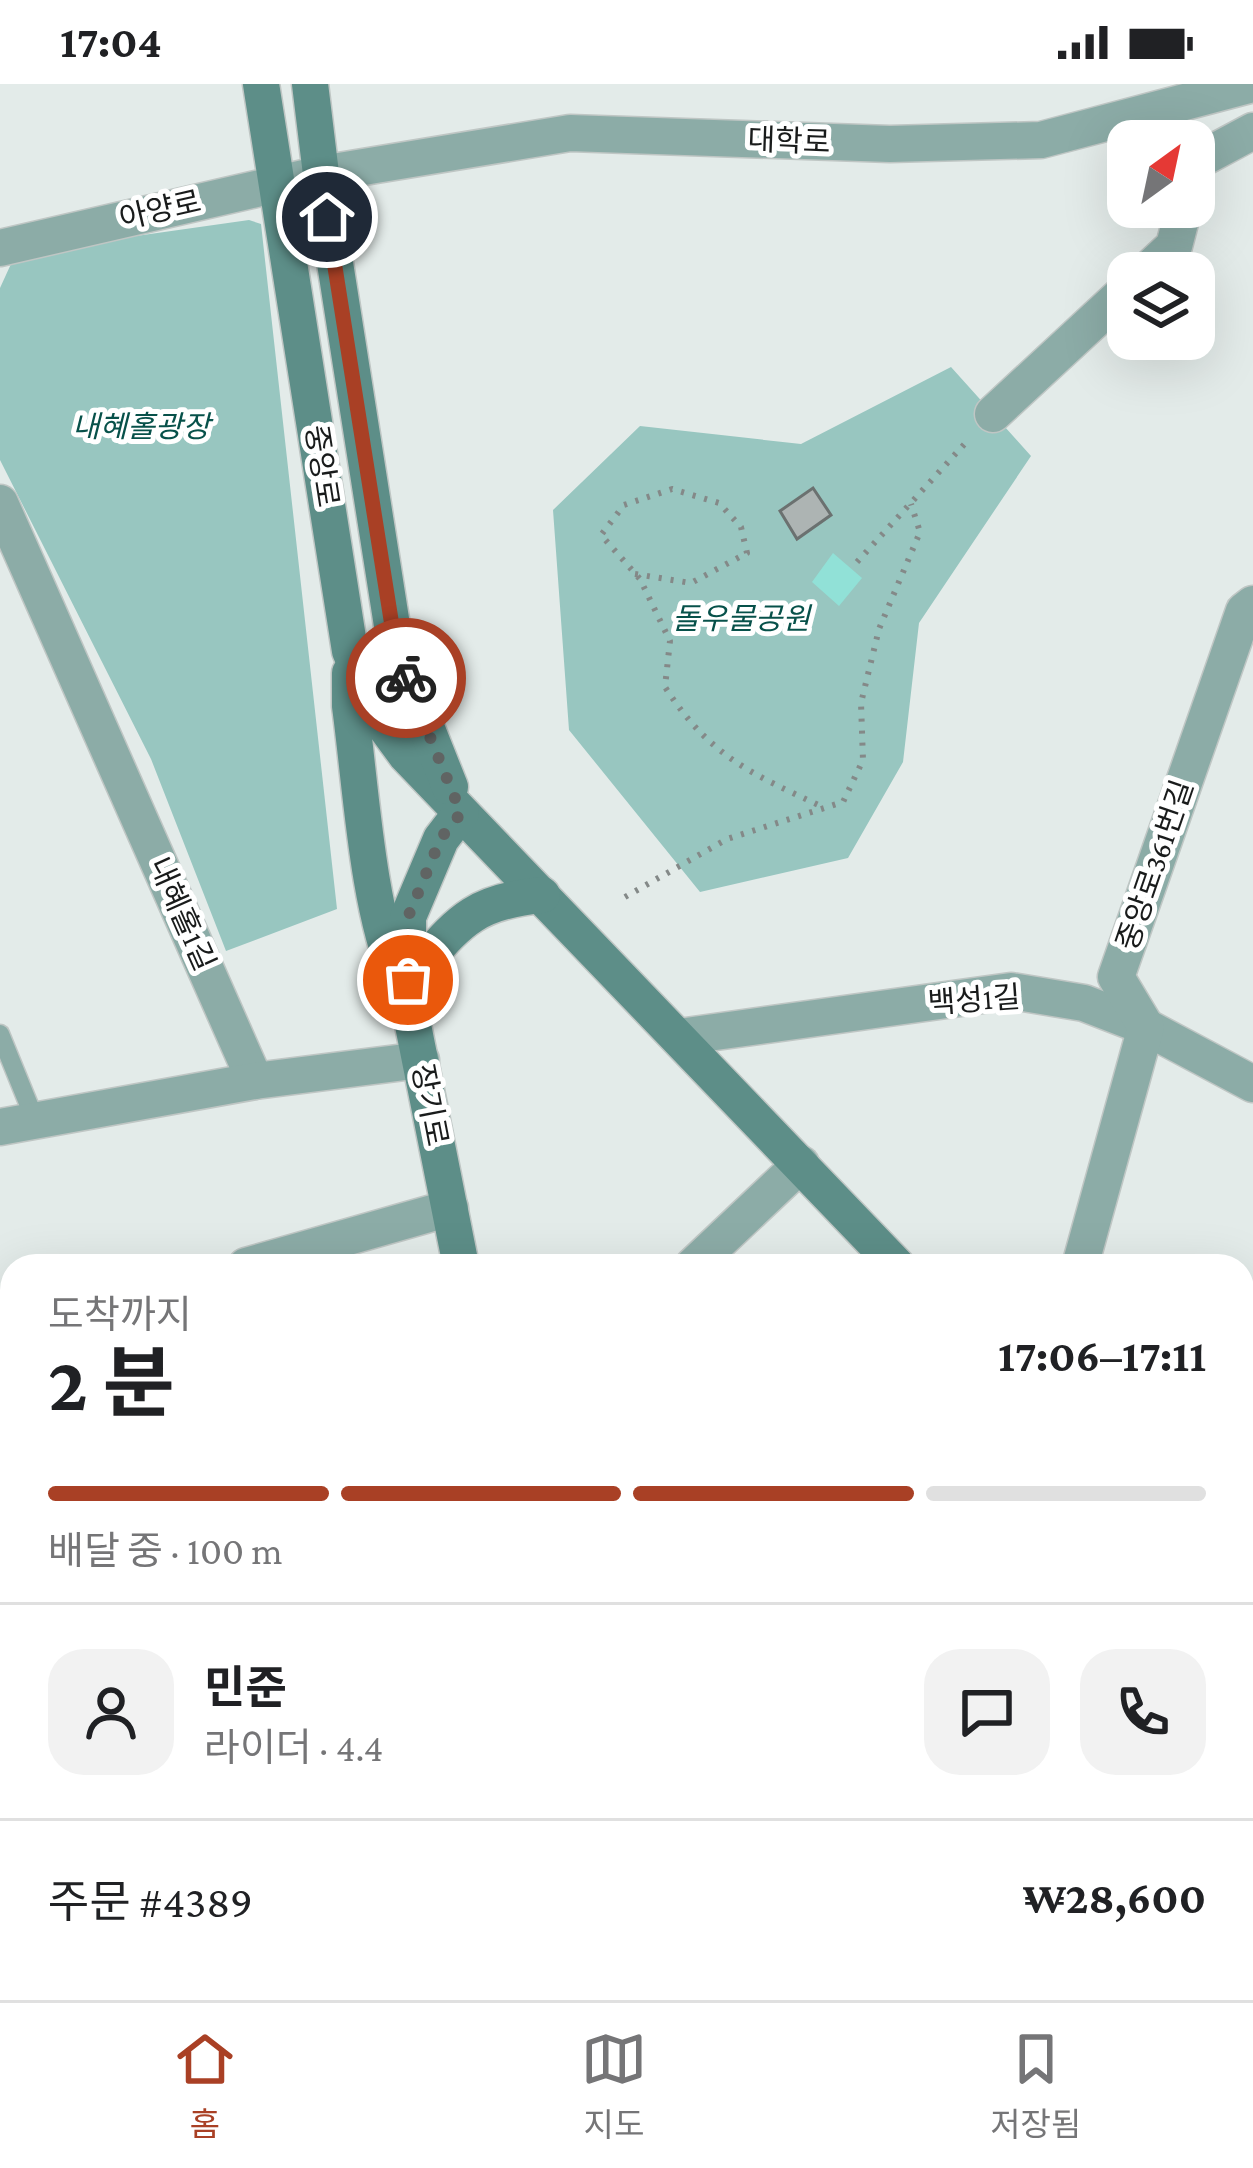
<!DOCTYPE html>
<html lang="ko">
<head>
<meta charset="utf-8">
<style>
	:root { --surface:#fff; --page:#f2f2f2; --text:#202124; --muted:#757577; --line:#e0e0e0; --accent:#a94025 }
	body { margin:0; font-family:"Crimson Pro","Noto Sans KR",serif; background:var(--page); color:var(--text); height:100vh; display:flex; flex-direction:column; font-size:45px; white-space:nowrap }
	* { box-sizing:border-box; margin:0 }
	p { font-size:39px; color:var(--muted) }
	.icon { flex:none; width:66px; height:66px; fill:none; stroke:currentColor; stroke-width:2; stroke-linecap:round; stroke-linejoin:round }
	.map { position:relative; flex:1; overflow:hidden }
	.details { position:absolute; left:0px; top:1170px; width:1254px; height:747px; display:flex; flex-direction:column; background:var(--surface); border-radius:36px 36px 0 0; box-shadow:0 12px 48px #0002 }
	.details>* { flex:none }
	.needle { width:78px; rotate:33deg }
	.buttons { position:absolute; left:1107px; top:36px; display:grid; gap:24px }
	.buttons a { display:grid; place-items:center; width:108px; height:108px; border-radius:24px; background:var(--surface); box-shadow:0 12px 48px #0002; font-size:60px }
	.pin { position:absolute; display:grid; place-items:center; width:102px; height:102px; color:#fff; margin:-51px; border:6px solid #fff; border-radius:50%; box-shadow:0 3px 12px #0007 }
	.courier { position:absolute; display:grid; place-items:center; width:120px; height:120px; margin:-60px; border:9px solid #a94025; border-radius:50%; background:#fff; color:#222; box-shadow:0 3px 15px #0007 }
	.overview em { font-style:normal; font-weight:700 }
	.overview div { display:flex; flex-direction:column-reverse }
	.overview { display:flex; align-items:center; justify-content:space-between; height:204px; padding:0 48px }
	h1 { font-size:78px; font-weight:700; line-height:90px }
	.bar { display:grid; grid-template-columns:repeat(4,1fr); gap:18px 12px; align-content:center; height:144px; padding:0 48px }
	.bar i { height:15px; border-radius:9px; background:var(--line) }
	.bar .selected { background:var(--accent) }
	.bar p { grid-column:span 4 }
	.line { display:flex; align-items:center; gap:30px; padding:0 48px; border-top:3px solid var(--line) }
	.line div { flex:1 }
	.round { display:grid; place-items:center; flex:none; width:126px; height:126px; border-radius:36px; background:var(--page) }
	.status { display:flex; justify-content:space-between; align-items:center; height:84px; padding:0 60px; background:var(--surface); direction:ltr }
	.status svg { height:33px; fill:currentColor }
	.dock { display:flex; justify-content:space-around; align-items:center; height:168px; border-top:3px solid var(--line); background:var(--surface); font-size:33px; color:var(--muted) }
	.dock a { display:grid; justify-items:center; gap:6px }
	.dock .selected { color:var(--accent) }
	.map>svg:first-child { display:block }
</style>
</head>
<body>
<div class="status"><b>17:04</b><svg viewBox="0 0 49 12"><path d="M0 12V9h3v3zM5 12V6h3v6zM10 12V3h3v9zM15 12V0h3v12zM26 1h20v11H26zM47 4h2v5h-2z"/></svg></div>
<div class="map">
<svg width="1253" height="1916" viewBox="0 0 1253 1916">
	<rect width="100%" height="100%" fill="#e3ebe9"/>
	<g fill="#98c6c0">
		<path d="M249,136L261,140L337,825L226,867L151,675L0,376V204L16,169Z"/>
		<path d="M951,283L1031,372L919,539L903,678L848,774L700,808L569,646L553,426L640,342L801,360Z"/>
	</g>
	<path fill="#91e1d7" d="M833,469L862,494L839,522L812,498Z"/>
	<g fill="#adb4b3" stroke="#6b7170" stroke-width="3">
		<path d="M813,404L831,431L797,455L780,427Z"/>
		<path d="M1242,1568L1253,1581V1680L1242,1690Z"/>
	</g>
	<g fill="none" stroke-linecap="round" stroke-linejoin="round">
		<defs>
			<path id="service" d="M0,950L35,1036"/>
			<g id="minor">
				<path d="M1194,87L1197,77L1253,47"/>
				<path d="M321,90L570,49L890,60L1041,56L1253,0"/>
				<path d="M1145,189L1174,162L1184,123"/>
				<path d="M993,330L1128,205"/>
				<path d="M0,419L255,997"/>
				<path d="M679,953L1011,907L1084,919L1146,943L1253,1000"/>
				<path d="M0,1043L255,997L421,976"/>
				<path d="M246,1182L450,1124"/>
				<path d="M693,1182L801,1080"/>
				<path d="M1080,1182L1146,943L1116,893L1244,527L1253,520"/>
				<path d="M0,1254L12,1273"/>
				<path d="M1242,1440L1253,1431"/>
				<path d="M1242,1751L1253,1743"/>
				<path d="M417,1905L424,1916"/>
				<path d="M927,1905L936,1916"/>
				<path d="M137,1916L143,1905"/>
				<path d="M1011,1916L1026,1905"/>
			</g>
			<path id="tertiary" d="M0,164L321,90"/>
			<g id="secondary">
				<path d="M261,0L350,567L378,633L406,671L897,1182"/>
				<path d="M310,0L321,90L396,567L450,703"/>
				<path d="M350,589V622C361,703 367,822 398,894"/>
				<path d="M408,896C456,843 467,818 542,811"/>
				<path d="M461,1182L408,916V833L441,755L461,729"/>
				<path d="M1242,1558L1253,1570"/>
				<path d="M571,1905L572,1916"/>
			</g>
		</defs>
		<use href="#service" stroke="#bfc6c4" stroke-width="21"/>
		<use href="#minor" stroke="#bfc6c4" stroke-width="39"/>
		<use href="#tertiary" stroke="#bfc6c4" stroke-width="39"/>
		<use href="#secondary" stroke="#bfc6c4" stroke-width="39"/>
		<g stroke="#848988" stroke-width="6" stroke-dasharray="3 9" stroke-linecap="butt">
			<path d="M857,478L970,354"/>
			<path d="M635,490L691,499L747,469L741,443L719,419L672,405L624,421L601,451L640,495L670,557L665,603C710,673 752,690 825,724"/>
			<path d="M625,813L727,755L843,718L863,676L861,619L879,545L920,448L911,420"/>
		</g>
		<use href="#service" stroke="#8caca7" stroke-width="18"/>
		<use href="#minor" stroke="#8caca7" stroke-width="36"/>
		<use href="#tertiary" stroke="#8caca7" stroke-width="36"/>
		<use href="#secondary" stroke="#5d8e88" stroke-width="36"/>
	</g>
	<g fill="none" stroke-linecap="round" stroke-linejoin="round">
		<path stroke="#606463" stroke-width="12" stroke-dasharray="0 21.6" d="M406,594L461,729L441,754L408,833V896"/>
		<path stroke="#a94025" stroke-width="15" d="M327,133L396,567L406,594"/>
	</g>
	<g text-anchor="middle" stroke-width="10" stroke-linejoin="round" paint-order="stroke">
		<g font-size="30" fill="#191b1b" stroke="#fff">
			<text transform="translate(789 57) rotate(2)" y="10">대학로</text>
			<text transform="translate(160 126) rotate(-13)" y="10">아양로</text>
			<text transform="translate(322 382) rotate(81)" y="10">중앙로</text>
			<text transform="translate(1155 781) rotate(-71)" y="10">중앙로361번길</text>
			<text transform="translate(182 830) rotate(66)" y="10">내혜홀1길</text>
			<text transform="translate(974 916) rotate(-4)" y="10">백성1길</text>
			<text transform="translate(430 1021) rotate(79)" y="10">장기로</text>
		</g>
		<g font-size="30" font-style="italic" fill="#07514a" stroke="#fff">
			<text x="141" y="353">내혜홀광장</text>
			<text x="741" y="545">돌우물공원</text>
		</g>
	</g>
</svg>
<div class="buttons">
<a><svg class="needle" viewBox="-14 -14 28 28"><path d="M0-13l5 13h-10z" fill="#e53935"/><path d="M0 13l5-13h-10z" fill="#757577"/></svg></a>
<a><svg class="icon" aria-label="layers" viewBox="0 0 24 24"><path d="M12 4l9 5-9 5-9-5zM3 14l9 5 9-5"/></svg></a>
</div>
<div class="pin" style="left:408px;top:896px;background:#ea580c"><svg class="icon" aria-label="bag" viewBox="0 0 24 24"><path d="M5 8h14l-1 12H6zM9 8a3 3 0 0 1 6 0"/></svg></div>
<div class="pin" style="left:327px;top:133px;background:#1f2937"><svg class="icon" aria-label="home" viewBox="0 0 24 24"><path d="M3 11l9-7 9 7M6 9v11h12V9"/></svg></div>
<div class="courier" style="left:406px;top:594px"><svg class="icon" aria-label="bike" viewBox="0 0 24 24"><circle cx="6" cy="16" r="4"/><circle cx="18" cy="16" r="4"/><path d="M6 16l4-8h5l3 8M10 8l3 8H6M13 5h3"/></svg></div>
<section class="details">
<div class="overview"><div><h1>2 분</h1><p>도착까지</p></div><em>17:06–17:11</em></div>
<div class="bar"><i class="selected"></i><i class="selected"></i><i class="selected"></i><i></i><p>배달 중 · 100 m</p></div>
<div class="line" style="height:216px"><a class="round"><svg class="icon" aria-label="person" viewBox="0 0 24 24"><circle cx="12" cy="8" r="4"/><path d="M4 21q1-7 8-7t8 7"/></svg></a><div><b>민준</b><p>라이더 · 4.4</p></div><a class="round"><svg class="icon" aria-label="chat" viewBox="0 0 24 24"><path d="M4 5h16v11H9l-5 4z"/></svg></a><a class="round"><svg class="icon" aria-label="phone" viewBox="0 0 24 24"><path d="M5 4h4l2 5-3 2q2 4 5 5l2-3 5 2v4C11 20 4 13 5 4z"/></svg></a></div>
<div class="line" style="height:156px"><div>주문 #4389</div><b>₩28,600</b></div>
</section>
</div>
<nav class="dock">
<a class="selected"><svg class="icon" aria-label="home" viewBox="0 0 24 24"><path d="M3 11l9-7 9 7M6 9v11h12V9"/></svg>홈</a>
<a><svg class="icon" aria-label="map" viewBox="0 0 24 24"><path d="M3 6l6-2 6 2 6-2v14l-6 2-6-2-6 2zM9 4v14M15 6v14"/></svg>지도</a>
<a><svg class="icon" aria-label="saved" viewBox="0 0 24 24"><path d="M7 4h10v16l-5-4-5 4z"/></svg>저장됨</a>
</nav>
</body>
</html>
